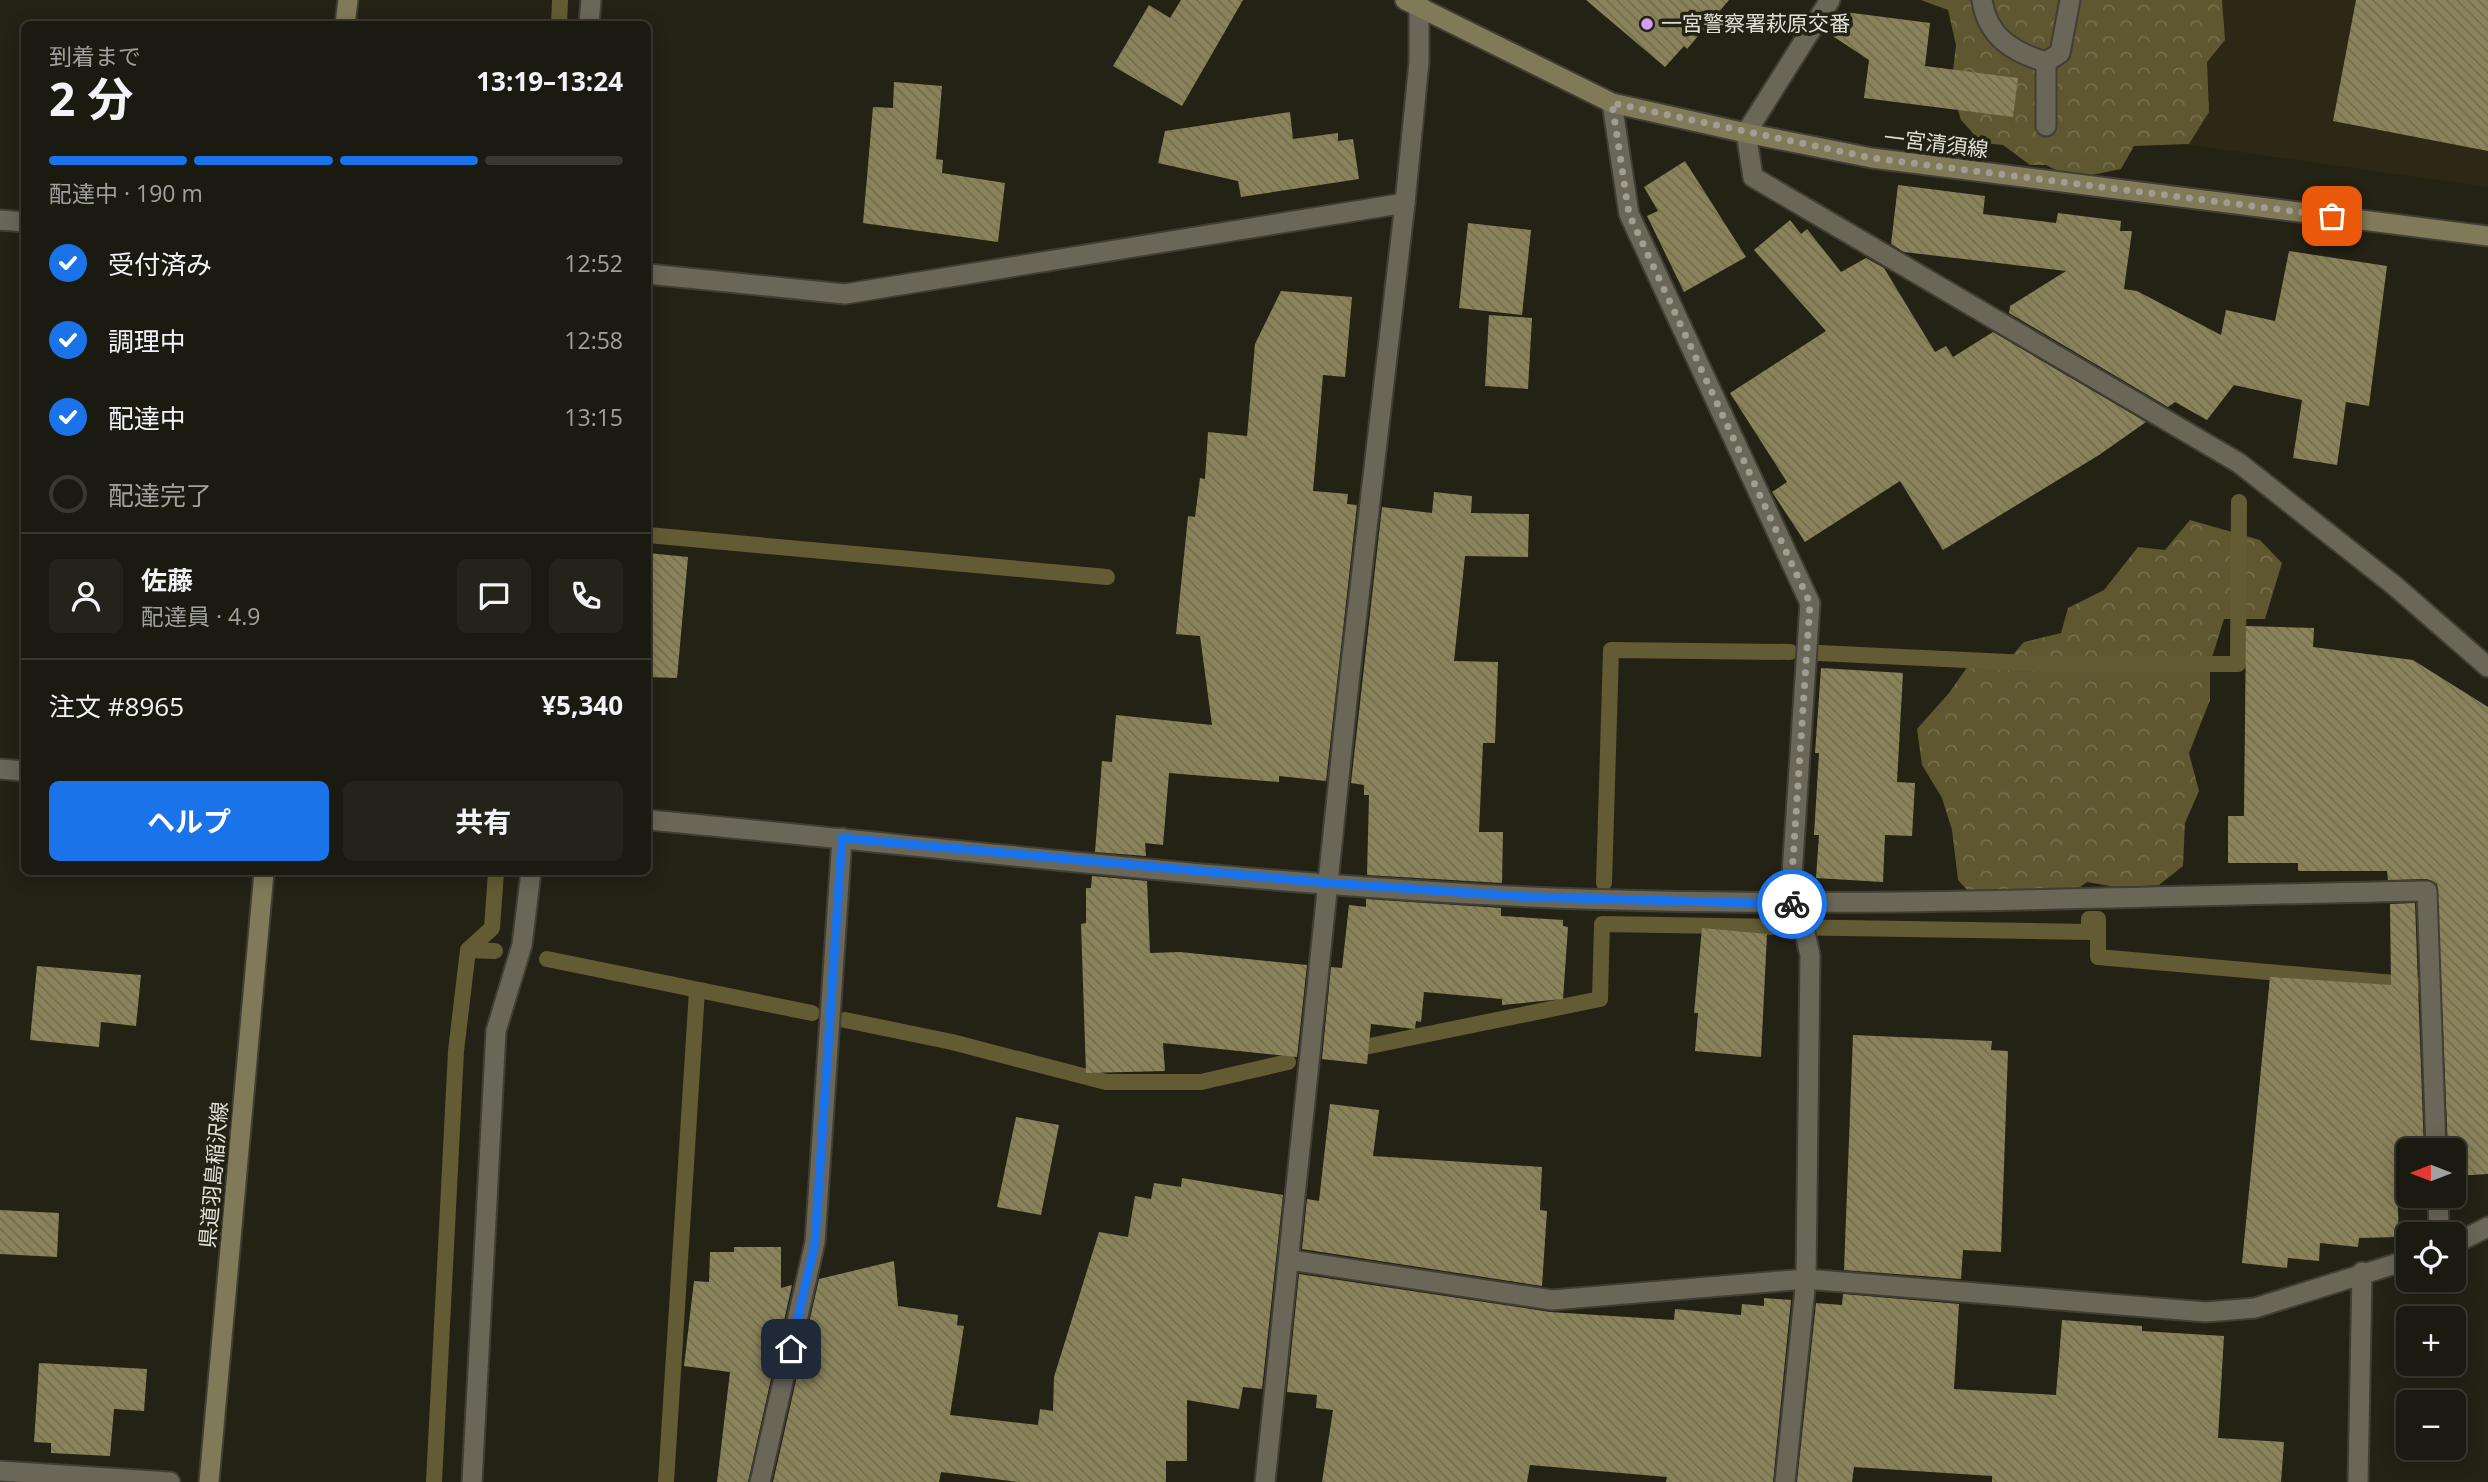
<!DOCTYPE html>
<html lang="ja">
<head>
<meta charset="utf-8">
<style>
	:root { --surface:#1b1a10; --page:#242319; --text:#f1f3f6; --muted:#a0a19f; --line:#393830; --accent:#1a73e8 }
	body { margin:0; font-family:"Open Sans","Noto Sans JP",sans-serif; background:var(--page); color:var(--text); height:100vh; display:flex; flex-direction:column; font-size:26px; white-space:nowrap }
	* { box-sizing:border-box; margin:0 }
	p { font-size:23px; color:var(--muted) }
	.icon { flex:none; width:38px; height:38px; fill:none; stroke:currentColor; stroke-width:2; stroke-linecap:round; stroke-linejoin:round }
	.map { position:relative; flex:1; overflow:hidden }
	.sheet { position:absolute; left:21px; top:21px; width:630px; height:854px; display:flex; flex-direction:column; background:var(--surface); border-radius:10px; box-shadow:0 4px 18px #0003,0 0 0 2px var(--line) }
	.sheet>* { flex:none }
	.needle { width:46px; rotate:270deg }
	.controls { position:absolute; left:2396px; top:1138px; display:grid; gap:14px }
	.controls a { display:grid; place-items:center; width:70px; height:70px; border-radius:10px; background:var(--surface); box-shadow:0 4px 18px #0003,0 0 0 2px var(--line); font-size:35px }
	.pin { position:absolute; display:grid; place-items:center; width:60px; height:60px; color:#fff; margin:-30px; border-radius:14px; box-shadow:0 4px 10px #0006 }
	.courier { position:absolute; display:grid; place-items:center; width:70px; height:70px; margin:-35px; border:5px solid #1a73e8; border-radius:50%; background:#fff; color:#222; box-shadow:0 2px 9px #0007 }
	.headline em { font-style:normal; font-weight:700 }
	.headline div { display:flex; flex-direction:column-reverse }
	.headline { display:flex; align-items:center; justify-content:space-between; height:119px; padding:0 28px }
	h1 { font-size:46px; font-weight:700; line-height:52px }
	.bar { display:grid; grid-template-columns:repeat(4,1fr); gap:10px 7px; align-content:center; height:84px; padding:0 28px }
	.bar i { height:9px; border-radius:5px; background:var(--line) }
	.bar .current { background:var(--accent) }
	.bar p { grid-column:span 4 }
	.line { display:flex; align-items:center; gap:18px; padding:0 28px; border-top:2px solid var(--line) }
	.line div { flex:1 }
	.round { display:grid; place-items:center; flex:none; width:74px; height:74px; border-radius:10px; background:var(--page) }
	ol { padding:0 28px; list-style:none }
	li { display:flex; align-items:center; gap:21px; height:77px }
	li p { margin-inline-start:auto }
	li .icon { padding:7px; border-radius:50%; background:var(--accent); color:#fff; stroke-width:4 }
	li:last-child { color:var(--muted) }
	li i { width:38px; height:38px; border:4px solid var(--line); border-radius:50% }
	.action { display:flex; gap:14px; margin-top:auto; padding:14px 28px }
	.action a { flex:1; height:80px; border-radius:10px; background:var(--accent); color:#fff; font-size:28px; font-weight:700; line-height:80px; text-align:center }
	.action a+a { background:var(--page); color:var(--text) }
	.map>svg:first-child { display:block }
</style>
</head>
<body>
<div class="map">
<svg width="2488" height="1482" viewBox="0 0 2488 1482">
	<defs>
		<pattern id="forest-crowns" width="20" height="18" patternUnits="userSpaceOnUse" patternTransform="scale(1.75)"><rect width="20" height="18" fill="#5e572f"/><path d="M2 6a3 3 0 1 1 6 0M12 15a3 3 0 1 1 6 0" fill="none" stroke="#756f4c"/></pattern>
		<pattern id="building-back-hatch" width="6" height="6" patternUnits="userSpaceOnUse" patternTransform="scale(1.75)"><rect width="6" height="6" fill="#8a835a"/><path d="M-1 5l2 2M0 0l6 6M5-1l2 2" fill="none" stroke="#726d51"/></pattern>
	</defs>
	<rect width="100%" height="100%" fill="#242215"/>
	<path fill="#2c2815" d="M2165,0H2488V187L2149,139Z"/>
	<g fill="url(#forest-crowns)">
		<path d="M1921,0H2222L2225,40L2207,62L2209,112L2189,144L2134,146L2121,169L2087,176H2067L2046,165H2030L2003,145L1982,143L1961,120L1951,88L1956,45L1948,10Z"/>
		<path d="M2190,520L2260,540L2282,563L2265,619H2224L2210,664V700L2189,753L2199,791L2185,823L2183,866L2159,885L2121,888L2087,882L2046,911L2011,891L1969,892L1958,880L1952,830L1942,798L1922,765L1917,729L1949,693L1968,666H2003L2024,642L2061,633L2068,608L2104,590L2138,547L2165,550Z"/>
	</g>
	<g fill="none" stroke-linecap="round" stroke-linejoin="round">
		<g stroke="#625b33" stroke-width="16">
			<path d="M559,24L560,0"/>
			<path d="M648,535L1107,577"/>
			<path d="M1819,653L2048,664H2238L2239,502"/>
			<path d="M1604,883L1611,650L1790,652"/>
			<path d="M468,950L495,951"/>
			<path d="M547,959L812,1013"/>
			<path d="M845,1020L952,1042L1106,1082H1201L1288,1062"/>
			<path d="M1350,1050L1600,999L1602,924L2089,932V919H2098V957L2440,987"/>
			<path d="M434,1482L456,1051L468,950L492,928L496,872"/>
			<path d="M666,1482L697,990"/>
		</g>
	</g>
	<g fill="url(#building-back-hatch)">
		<path d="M1181,0H1243L1182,106L1113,66L1149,5L1170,18Z"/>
		<path d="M1586,0H1729L1687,49L1684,46L1665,67Z"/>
		<path d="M2356,0H2488V151L2333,121Z"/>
		<path d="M1837,11L1930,23L1925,66L2018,78L2013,117L1864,98L1869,60L1825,31Z"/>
		<path d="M894,82L942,86L936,159L943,160L942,173L1005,183L998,242L863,223L873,107L893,108Z"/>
		<path d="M1290,112L1293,139L1338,133V141L1353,139L1359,179L1241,197L1238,181L1158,163L1165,131Z"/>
		<path d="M1685,161L1746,257L1684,292L1647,216L1658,211L1644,187Z"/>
		<path d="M1898,185L1985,196L1983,214L2056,223L2058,213L2121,221L2120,231H2132L2124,289L2137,291L2221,335L2226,310L2275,321L2289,251L2387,266L2369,406L2346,402L2337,465L2293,458L2302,400L2234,385L2207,420L2175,402L2168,407L2009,313L2010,306L2066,271L1904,252L1891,244Z"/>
		<path d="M1790,220L1801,234L1807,229L1841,272L1866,258L1884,268L1935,352L1946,346L1953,357L1993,332L2146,422L2099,455L1943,550L1900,481L1805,542L1772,492L1787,482L1730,393L1826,331L1754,250Z"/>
		<path d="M1468,223L1531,230L1522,315L1459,308Z"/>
		<path d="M1281,291L1352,297L1345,377L1323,375L1313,491L1348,494L1347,504L1357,505L1326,781L1279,776V782L1169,773L1163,845L1145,843L1146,856L1095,852L1102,761L1112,762L1116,715L1212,725L1200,636L1176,634L1188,516L1195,517L1200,478L1205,479L1208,432L1247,436L1255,344Z"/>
		<path d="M1489,315L1532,318L1528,389L1485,386Z"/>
		<path d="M1434,492L1472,496L1471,513L1529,514L1528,557L1465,556L1454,661L1498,662L1495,743H1483L1479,832H1503L1502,883L1367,875L1369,795H1364V785L1351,783L1382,507L1432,513Z"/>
		<path d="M648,553L688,557L677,678L648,677Z"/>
		<path d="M2246,626L2314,628L2313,647L2413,660L2488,707V1174L2454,1176V1150H2448L2437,884L2427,879L2388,880L2387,871H2298V863H2228V816H2244Z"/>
		<path d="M1821,668L1903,673L1897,782L1915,783L1912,836L1885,835L1883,882L1816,878L1819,835H1814L1819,753H1815Z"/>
		<path d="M1092,876L1147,881L1150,953L1180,952L1307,965L1297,1057L1163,1043L1165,1071L1086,1073L1081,924L1086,923V888H1091Z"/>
		<path d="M1366,899L1501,908V916L1563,920V926L1568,927L1563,999L1502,1005V999L1424,992L1421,1022L1416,1021L1415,1029L1371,1024L1367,1064L1322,1059L1331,967L1342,968L1349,905L1366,907Z"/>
		<path d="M2415,903L2424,1150H2408V1186H2397L2399,1237L2359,1238L2358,1247L2320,1243L2319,1261L2288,1258L2287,1268L2242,1263L2270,977L2391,985L2390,904Z"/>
		<path d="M1702,928L1767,934L1761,1057L1695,1051L1698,1013H1694Z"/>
		<path d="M37,966L141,975L136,1026L101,1022L99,1047L30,1040Z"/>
		<path d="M1853,1035L1992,1041L1991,1050L2008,1051L2001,1252L1963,1250L1961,1279L1844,1270Z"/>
		<path d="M1330,1104L1379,1110L1373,1156L1542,1167L1540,1210L1547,1211L1542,1286L1302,1249L1307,1199L1319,1201Z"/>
		<path d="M1016,1117L1059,1125L1041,1215L997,1207Z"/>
		<path d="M1182,1178L1283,1195L1262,1389L1243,1387L1239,1409L1187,1400V1461H1166V1482H1018L941,1472L939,1482H773L819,1279L894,1261L898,1306L958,1315L957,1325L964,1326L950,1415L1038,1425L1040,1409L1053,1411L1054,1377L1099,1232L1128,1237L1135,1196L1151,1199L1154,1183L1181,1187Z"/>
		<path d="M0,1210L59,1213L57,1257L0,1254Z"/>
		<path d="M734,1247H781V1288L792,1285L748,1482H717L730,1372L684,1366L694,1281L709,1282L710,1252H734Z"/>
		<path d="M1299,1274L1550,1312L1674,1320L1675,1309L1741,1315L1742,1304L1764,1306V1298L1791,1300L1773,1482H1666L1667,1477L1530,1465L1527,1482H1322L1333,1410L1316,1408L1317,1395L1287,1392Z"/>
		<path d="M1843,1294L1959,1304L1954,1389L2056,1395L2062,1320L2142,1326V1331L2224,1336L2218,1438L2284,1442L2281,1482H1992V1476L1854,1467L1852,1482H1797L1816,1303L1842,1305Z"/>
		<path d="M39,1363L147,1369L144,1411L114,1409L110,1456L51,1453V1443L34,1442Z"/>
	</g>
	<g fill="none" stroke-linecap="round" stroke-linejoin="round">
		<defs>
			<g id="pedestrian">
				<path d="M1982,0C1987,36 2012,52 2046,62L2060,53L2070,0"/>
				<path d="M2046,62V126"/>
			</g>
			<g id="minor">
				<path d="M1830,0L1746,133L1753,177L2239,463L2395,586L2488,667"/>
				<path d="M589,24L591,0"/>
				<path d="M1612,103L1629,214L1810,603L1792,875L1810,955L1806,1279L1785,1482"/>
				<path d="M0,220L24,222"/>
				<path d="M648,274L845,294L1405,203"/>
				<path d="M0,769L24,771"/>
				<path d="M648,820C941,847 1237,883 1531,897C1830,910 2129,896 2427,891L2436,1150"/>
				<path d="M2438,1195L2439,1234"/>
				<path d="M2454,1244L2488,1227"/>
				<path d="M1290,1260L1552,1300L1806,1279L2206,1312L2255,1308L2408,1260"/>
				<path d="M0,1471L170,1482"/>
				<path d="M472,1482L496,1031L522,945L531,872"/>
				<path d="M760,1482L815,1242L842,838"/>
				<path d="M1265,1482L1349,682L1405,203L1419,62V0"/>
				<path d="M2358,1482L2362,1272"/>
			</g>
			<g id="secondary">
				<path d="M1405,0L1612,103L1746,133L1872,158L2488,236"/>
				<path d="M345,24L348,0"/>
				<path d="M209,1482L264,872"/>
			</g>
		</defs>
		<use href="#pedestrian" stroke="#403e35" stroke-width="23"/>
		<use href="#minor" stroke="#403e35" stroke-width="23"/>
		<use href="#secondary" stroke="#403e35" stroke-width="23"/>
		<use href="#pedestrian" stroke="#6a6759" stroke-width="19"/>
		<use href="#minor" stroke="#6a6759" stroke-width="19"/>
		<use href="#secondary" stroke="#807a58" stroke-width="19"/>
	</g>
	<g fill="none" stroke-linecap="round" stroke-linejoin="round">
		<path stroke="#a09e94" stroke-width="7" stroke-dasharray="0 12.6" d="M1792,904H1799L1792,875L1810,603L1629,214L1612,103L1872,158L2332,216"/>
		<path stroke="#1a73e8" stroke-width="9" d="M791,1349L815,1242L842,838L1328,883L1531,897L1792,904"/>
	</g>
	<circle fill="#d39cfd" stroke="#242215" stroke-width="2.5" cx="1647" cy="24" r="7"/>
	<g text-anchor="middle" stroke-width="7" stroke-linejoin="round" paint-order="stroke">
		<g font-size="21" fill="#e2e1d8" stroke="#242215" text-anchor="start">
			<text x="1661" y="31">一宮警察署萩原交番</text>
		</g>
		<g font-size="21" fill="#e2e1d8" stroke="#242215">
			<text transform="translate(1936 144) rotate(7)" y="7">一宮清須線</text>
			<text transform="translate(214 1175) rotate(-85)" y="7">県道羽島稲沢線</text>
		</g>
	</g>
</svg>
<div class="controls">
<a><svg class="needle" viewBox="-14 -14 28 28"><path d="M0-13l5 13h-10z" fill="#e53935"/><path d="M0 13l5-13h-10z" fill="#a0a19f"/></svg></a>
<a><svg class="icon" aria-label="locate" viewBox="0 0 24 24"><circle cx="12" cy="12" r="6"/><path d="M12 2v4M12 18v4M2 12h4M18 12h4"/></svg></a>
<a>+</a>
<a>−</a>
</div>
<div class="pin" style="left:2332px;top:216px;background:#ea580c"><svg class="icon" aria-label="bag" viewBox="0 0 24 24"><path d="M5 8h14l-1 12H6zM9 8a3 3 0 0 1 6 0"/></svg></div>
<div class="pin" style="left:791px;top:1349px;background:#1f2937"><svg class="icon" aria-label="home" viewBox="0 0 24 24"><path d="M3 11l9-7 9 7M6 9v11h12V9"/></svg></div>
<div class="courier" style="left:1792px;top:904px"><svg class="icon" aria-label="bike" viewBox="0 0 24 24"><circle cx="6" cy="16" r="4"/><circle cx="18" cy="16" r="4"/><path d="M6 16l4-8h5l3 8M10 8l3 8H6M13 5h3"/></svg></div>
<section class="sheet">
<div class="headline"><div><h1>2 分</h1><p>到着まで</p></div><em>13:19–13:24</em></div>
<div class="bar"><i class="current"></i><i class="current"></i><i class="current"></i><i></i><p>配達中 · 190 m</p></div>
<ol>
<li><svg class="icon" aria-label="check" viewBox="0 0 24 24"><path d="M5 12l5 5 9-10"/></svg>受付済み<p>12:52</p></li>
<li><svg class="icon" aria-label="check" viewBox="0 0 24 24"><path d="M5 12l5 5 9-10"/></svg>調理中<p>12:58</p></li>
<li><svg class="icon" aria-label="check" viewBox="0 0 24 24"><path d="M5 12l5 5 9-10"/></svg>配達中<p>13:15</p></li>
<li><i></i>配達完了</li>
</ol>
<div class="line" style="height:126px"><a class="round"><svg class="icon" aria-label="person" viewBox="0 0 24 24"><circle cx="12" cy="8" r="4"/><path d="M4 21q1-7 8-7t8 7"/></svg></a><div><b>佐藤</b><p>配達員 · 4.9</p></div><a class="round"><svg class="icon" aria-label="chat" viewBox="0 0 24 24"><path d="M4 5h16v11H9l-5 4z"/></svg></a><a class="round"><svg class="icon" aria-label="phone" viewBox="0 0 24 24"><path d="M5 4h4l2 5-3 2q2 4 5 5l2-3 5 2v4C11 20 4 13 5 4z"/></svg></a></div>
<div class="line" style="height:91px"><div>注文 #8965</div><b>¥5,340</b></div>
<div class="action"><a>ヘルプ</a><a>共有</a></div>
</section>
</div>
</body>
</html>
